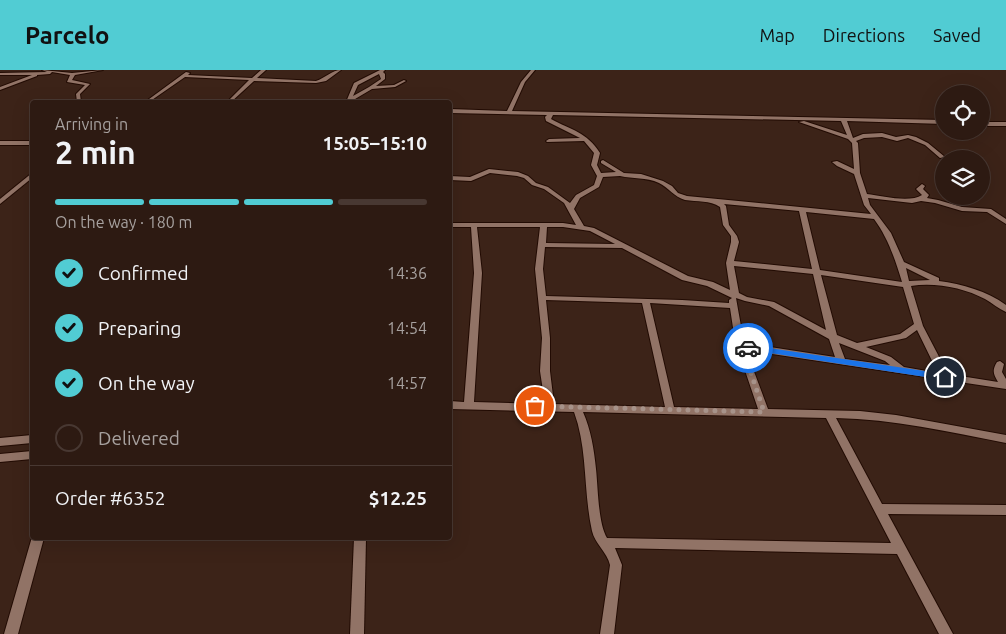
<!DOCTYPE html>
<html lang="en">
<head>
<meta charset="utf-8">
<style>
	:root { --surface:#2d1a12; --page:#35231b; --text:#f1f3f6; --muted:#a7a19f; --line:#483832; --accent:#51ccd3 }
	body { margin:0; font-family:Ubuntu,sans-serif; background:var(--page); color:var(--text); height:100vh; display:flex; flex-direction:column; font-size:19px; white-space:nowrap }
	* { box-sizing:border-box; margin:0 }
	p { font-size:16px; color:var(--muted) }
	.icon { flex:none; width:28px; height:28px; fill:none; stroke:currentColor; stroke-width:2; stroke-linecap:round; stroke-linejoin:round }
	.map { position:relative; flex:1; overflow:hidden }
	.sheet { position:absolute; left:30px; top:30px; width:422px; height:440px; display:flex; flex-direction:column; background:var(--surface); border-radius:5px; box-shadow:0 5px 20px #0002,0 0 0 1px var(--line) }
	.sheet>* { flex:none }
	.buttons { position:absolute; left:935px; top:15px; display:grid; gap:10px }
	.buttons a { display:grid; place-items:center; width:55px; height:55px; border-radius:50%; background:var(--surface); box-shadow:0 5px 20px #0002,0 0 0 1px var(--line); font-size:25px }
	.pin { position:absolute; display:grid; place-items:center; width:42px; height:42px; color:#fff; margin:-21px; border:2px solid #fff; border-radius:50%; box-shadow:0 1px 5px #0007 }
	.courier { position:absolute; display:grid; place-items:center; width:50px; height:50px; margin:-25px; border:4px solid #1a73e8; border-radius:50%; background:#fff; color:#222; box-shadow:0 1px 6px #0007 }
	.overview em { font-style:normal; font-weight:700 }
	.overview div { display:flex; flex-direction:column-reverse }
	.overview { display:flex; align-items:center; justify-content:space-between; height:85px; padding:0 25px }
	h1 { font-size:32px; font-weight:700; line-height:38px }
	.bar { display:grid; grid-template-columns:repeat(4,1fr); gap:8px 5px; align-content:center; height:60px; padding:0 25px }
	.bar i { height:6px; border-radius:4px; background:var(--line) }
	.bar .on { background:var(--accent) }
	.bar p { grid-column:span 4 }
	.line { display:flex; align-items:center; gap:12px; padding:0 25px; border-top:1px solid var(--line) }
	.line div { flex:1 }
	ol { padding:0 25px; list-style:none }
	li { display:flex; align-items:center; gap:15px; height:55px }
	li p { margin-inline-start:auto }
	li .icon { padding:5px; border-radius:50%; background:var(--accent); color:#111; stroke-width:4 }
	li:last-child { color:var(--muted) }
	li i { width:28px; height:28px; border:2px solid var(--line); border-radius:50% }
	header { display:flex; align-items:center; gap:30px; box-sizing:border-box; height:70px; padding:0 25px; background:var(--accent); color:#111 }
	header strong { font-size:24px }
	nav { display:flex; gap:28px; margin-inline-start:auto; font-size:18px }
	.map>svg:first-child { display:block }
</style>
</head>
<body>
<header>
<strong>Parcelo</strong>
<nav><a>Map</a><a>Directions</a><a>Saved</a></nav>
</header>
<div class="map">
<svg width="1006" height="564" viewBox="0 0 1006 564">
	<rect width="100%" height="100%" fill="#3c2318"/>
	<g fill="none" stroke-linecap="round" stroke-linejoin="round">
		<defs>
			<g id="minor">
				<path d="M42,0L72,3L103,0L75,5L72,10L90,14L80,24L81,32H77L76,24L85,15L67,12L70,5L52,2L50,4L37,5V6L0,20V17L32,5H0V3L47,2Z"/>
				<path d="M261,0H266L257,8L316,11C325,8 332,0 341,0L326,11L316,13L254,11L231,32H227L249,10L185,7L149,32H145L186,2L190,3L188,5L252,8Z"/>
				<path d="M380,0H385L383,2L385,4V9L376,16L394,15L404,10L406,11L395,17L372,19L350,32H346L354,13ZM379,4L381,9L369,17L353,26L358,15Z"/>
				<path d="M531,0H535L525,12L512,41L944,50V54L847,51L853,68L863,64L882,63L896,67L908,65L916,67L928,73L945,87L940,88L925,75L908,68L897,71L882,67L864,68L856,71L858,73L860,103L867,124C882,126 910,133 922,125L916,119L922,114L925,116L923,119L929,125L927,128L938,130L962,137L991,139L1006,149V154L987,142L962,141L935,133L921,131L912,133L868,128L870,135L891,163L904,192L939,208V211C962,214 987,221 1006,235V242C999,239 992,233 985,229C964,218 935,212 911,216L923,256L948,304L998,312C993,304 992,300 997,292L1000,291L1004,294L1002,302L1006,309V319L746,280L768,339L860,341L896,345L1006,365V373C949,362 893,349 836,348L882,434L1006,435V445L888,444L953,564H939L897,484L615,478L622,495L614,564H600L610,495C607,482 595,474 592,461C583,421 588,380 574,342L450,339V331L464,332L474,203L471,157H450V153H563L576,155L564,133L544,119L532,115L524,108L517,106L490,103L471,111L450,110V106L470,107L489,99L518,102L528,106L536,113L548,117L570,133L576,125L594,115L597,106L591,95L594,83L584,71L547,72L546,71L549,69L580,68L546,51L545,47L547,45L450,43V39L507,41L521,12ZM553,45L841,51L847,65L804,51L799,52L848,69L852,73L854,99L837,91L832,92L837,96L854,104L864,135L871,144L687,126L678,123L672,116L663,111L641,104L624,103L603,90L601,91V93L616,102L601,103L597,95L600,83C587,62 571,60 551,49ZM620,106C633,109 646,107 659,113C669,118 674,127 685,130C697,132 710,130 720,137L723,155L731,166V172L726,193L730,220L713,212L688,206L594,158L584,156L574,139L580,128L599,117L603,107ZM724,134L799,141L812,199L734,191L739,172L737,166L729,155L726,136ZM806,142L874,149C888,168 895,189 902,212L820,200ZM477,157H540L535,199L542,268L540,301L545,334L474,332L482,203ZM547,157H563L590,161L615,174L546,173ZM545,177L622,178L682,210L707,216L732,228L729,230V233L682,230L546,226L543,199ZM734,196L813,204L826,260L774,232L747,227L739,223ZM906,198L930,210L909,211ZM821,205L903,217L914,254L900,264L857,273L837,265ZM736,228L745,231L769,236L829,269L835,287L744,273ZM546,230L642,233L665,337L554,334L550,301V268ZM650,233L730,238L735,271L758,339L674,337ZM917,260L938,303L904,297L891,287L866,277L906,268ZM839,273L885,291L890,295L845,289ZM583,342L826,348L891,473L607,468C598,453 598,417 596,399C594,379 591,360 583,342Z"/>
				<rect x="981" y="52" width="25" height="4"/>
				<rect x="0" y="71" width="32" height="4"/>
				<path d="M32,103V108L0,134V129Z"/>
				<path d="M32,365V373L0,376V368Z"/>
				<path d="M32,381V389L0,392V384Z"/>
				<path d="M32,467L44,468L18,564H4Z"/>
				<path d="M354,468H366L364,564H350Z"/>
			</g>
		</defs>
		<use href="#minor" stroke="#220b03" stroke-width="2"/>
		<use href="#minor" fill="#917366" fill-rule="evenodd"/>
	</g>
	<path fill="#1a73e8" d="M748,275L945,304L949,307L945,310L745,279V276Z"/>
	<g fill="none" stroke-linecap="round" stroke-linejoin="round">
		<path stroke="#a7938a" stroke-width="5" stroke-dasharray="0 9" d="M535,336L764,342L742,276L748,278"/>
	</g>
</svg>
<div class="buttons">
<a><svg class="icon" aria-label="locate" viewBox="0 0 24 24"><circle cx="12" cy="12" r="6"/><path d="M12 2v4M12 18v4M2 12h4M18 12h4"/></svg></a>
<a><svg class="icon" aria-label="layers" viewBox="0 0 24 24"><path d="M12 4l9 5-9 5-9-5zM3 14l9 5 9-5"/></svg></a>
</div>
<div class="pin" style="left:535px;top:336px;background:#ea580c"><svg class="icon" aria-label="bag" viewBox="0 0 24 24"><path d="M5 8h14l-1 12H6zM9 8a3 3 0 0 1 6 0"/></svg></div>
<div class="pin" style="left:945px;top:307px;background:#1f2937"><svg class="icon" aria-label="home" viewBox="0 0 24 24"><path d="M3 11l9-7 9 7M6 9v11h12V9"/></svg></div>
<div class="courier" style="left:748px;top:278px"><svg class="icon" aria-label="car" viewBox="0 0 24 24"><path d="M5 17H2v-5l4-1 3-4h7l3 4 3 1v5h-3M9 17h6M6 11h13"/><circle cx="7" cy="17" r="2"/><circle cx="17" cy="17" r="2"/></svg></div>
<section class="sheet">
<div class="overview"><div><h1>2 min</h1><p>Arriving in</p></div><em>15:05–15:10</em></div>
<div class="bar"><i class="on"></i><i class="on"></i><i class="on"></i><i></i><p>On the way · 180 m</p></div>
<ol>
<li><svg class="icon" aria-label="check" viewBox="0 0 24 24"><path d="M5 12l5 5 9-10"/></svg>Confirmed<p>14:36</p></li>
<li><svg class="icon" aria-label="check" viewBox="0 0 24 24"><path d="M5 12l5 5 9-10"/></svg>Preparing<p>14:54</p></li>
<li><svg class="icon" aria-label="check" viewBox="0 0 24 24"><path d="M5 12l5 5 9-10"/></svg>On the way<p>14:57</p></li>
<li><i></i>Delivered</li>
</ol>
<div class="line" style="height:65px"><div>Order #6352</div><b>$12.25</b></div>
</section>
</div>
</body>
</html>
